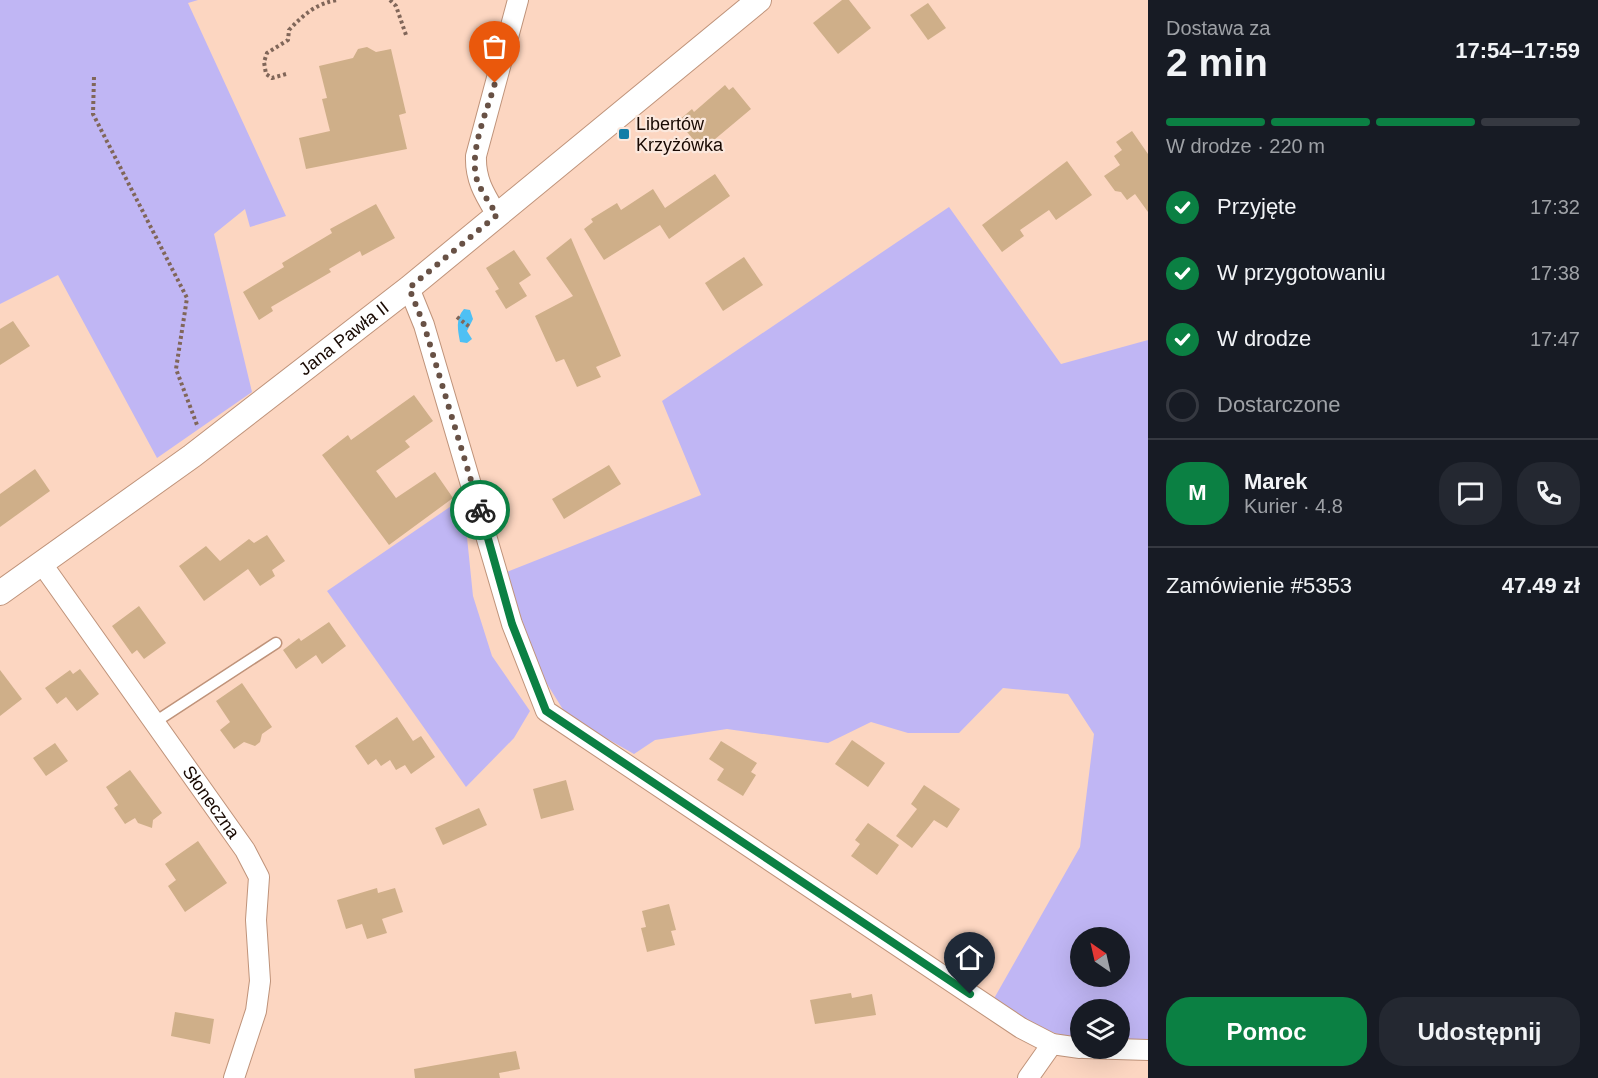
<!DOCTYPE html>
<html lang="pl">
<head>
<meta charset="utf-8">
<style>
	:root { --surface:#171b24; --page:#242831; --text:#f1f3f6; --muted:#9ea1a6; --line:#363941; --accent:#0b8043 }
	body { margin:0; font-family:Arial,sans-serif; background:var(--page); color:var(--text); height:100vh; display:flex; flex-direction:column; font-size:22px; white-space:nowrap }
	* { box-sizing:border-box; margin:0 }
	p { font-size:20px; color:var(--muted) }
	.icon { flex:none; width:33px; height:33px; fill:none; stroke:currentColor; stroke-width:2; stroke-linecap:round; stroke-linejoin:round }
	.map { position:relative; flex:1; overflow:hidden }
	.side { display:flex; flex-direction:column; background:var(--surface); width:450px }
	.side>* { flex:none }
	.needle { width:39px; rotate:326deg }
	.buttons { position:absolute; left:1070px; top:927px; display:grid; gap:12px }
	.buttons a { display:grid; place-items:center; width:60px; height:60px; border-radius:50%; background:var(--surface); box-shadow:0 6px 24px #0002; font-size:30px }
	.pin { position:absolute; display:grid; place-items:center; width:51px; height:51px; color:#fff; margin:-62px -26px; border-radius:50% 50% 50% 0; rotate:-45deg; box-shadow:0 0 6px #0007 }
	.pin .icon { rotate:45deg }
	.courier { position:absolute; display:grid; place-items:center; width:60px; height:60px; margin:-30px; border:4px solid #0b8043; border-radius:50%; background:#fff; color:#222; box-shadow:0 2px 8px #0007 }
	.overview em { font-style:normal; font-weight:800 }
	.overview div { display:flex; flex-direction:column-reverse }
	.overview { display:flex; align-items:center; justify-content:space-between; height:102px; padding:0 18px }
	h1 { font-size:39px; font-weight:800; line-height:45px }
	.bar { display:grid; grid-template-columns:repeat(4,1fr); gap:9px 6px; align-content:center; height:72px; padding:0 18px }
	.bar i { height:8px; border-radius:4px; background:var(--line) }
	.bar .selected { background:var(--accent) }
	.bar p { grid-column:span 4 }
	.line { display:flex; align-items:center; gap:15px; padding:0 18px; border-top:2px solid var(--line) }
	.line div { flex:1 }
	.round { display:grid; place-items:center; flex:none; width:63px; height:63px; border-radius:24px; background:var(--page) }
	ol { padding:0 18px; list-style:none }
	li { display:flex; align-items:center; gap:18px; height:66px }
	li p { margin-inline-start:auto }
	li .icon { padding:6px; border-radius:50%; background:var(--accent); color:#fff; stroke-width:4 }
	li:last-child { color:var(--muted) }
	li i { width:33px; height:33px; border:3px solid var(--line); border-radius:50% }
	.cta { display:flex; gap:12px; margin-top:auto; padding:12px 18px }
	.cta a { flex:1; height:69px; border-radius:24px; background:var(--accent); color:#fff; font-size:24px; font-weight:800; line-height:69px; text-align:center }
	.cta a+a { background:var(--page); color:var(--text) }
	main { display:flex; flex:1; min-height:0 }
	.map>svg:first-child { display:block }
</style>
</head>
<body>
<main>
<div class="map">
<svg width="1148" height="1078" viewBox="0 0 1148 1078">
	<rect width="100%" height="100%" fill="#fcd6c1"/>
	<g fill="#c0b6f4" fill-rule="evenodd">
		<path d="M0,0H198L188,3L286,216L250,227L245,209L214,234L252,392L157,458L58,275L0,304Z"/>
		<path d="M949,207L1061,364L1148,340V1040L1119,1042V1010H1080V1038C1046,1035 1020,1018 992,1002L1080,847L1094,734L1068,694L1003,688L959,733H908L871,722L828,743L727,729L655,740L634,754L567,716L526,650L507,572L701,495L662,401ZM1080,938H1119V976H1080Z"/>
		<path d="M463,498L473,596L492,656L530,711L514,738L466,787L327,591Z"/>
	</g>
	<path fill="#4ec0f4" d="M464,309L470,310L473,319L467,331L472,339L467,343L460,342C458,330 455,319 464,309Z"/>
	<g fill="#cfaf89">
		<path d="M842,0H849L871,28L838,54L813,23Z"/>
		<path d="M928,3L946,28L928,40L910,15Z"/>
		<path d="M367,47L376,52L391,49L406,113L399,115L407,149L306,169L299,138L330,131L322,99L327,98L319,66L353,58L358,49Z"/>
		<path d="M725,85L729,90L733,87L751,109L702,150L678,121L692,109L694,112Z"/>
		<path d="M1132,131L1148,154V212L1135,194L1127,200L1121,192L1115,191L1104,176L1120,165L1114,156L1122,150L1116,142Z"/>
		<path d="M1067,161L1092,195L1056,220L1049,210L1020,230L1024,236L1002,252L982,225Z"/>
		<path d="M715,174L730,196L669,239L660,225L604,260L584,229L593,222L591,219L617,203L621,210L653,189L665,208Z"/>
		<path d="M376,204L395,238L362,256L360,251L329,269L331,272L271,307L273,311L259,320L243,292L284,267L282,263L332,233L330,229Z"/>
		<path d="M571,238L621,356L596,367L601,377L577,387L564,359L556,362L535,316L573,296L546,258Z"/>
		<path d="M514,250L531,275L519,283L527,296L506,309L495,291L499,289L486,268Z"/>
		<path d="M744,257L763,285L723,311L705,283Z"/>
		<path d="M13,321L30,346L0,365V329Z"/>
		<path d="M414,395L433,421L405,441L410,447L376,471L396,498L435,472L453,498L389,545L322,455L348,435L351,440Z"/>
		<path d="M609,465L621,484L564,519L552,499Z"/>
		<path d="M35,469L50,491L0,527V494Z"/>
		<path d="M267,535L285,561L272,570L275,576L260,586L248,569L204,601L179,566L206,546L220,561L249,539L254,543Z"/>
		<path d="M139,606L166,643L144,659L137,650L132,654L112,626Z"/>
		<path d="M329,622L346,646L322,664L316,655L296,669L283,650L299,638L301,641Z"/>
		<path d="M80,669L99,694L77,711L66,697L57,704L45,688L70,670L73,674Z"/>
		<path d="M0,670L22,699L0,716Z"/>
		<path d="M242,683L272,727L262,734L260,742L255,746L244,742L234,749L220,730L230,722L216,701Z"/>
		<path d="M397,717L413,741L421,736L435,757L411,774L405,765L396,770L390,760L381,766L376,759L368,765L355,746Z"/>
		<path d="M852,740L885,763L868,787L835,764Z"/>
		<path d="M721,741L757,763L751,772L756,775L743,796L717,780L724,769L709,759Z"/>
		<path d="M55,743L68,761L46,776L33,758Z"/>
		<path d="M130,770L162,813L153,820L152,828L138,823L135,818L125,824L114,808L118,805L106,787Z"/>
		<path d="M566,780L574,810L541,819L533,789Z"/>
		<path d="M924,785L960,809L947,828L934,820L912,848L896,836L917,809L911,804Z"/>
		<path d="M479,808L487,825L443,845L435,828Z"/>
		<path d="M868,823L899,845L877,875L851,856L860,844L855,840Z"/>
		<path d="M198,841L227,883L185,912L168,886L176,880L165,864Z"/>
		<path d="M377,888L378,893L395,888L403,912L382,919L387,933L367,939L362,924L346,929L337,900Z"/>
		<path d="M669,904L676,930L671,931L675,945L647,952L641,928L646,927L642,911Z"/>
		<path d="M851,993L852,998L872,994L876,1015L815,1024L810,1000Z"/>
		<path d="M175,1012L214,1019L210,1044L171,1036Z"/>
		<path d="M516,1051L520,1069L499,1073L500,1078H415L414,1069Z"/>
	</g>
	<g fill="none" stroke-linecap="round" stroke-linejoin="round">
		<defs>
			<path id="service" d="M155,722L276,643"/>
			<g id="minor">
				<path d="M497,215C485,195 475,180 476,156L518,0"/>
				<path d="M409,288L424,325L512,624L546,711L1021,1028L1052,1044L1080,1048"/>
				<path id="s1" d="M42,564L245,850L259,877L256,920L260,981L256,1011L234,1078"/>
				<path d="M1084,1048L1148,1050"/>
				<path d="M1028,1078L1052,1044"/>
			</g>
			<g id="tertiary">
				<path id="s2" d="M0,593L192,456L409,288L759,0"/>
			</g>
		</defs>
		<use href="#service" stroke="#bf937a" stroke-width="13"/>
		<use href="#minor" stroke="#bf937a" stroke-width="22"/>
		<use href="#tertiary" stroke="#bf937a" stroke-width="26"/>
		<g stroke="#806659" stroke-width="4" stroke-dasharray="3 3" stroke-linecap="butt">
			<path d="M390,0L396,6L406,35"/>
			<path d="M286,74L272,78L266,74L264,62L267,53L288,40L289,30C304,14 317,3 338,0"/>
			<path d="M94,77L93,114L187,298L176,369L197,425"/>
			<path d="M457,317L471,328"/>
		</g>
		<use href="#service" stroke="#fff" stroke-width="10"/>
		<use href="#minor" stroke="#fff" stroke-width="20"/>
		<use href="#tertiary" stroke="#fff" stroke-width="24"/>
	</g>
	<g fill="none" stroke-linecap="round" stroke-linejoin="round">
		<path stroke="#685145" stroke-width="6" stroke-dasharray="0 10.8" d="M480,510L424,325L409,288L497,215C491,205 483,194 478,183C467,154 487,112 495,83"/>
		<path stroke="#0b8043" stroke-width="8" d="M480,510L512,624L546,711L970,994"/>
	</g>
	<rect fill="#137da7" stroke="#fbe8dd" stroke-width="2" x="618" y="128" width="12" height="12" rx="3"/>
	<g text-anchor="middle" stroke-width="4.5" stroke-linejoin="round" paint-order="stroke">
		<g font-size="18" fill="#180902" stroke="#fbe8dd" text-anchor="start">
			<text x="636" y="130">Libertów<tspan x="636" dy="21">Krzyżówka</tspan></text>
		</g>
		<g font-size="18" fill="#180902" stroke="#fbe8dd">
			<text dy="6" stroke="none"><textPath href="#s2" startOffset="428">Jana Pawła II</textPath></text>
			<text dy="6" stroke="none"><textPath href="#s1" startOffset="292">Słoneczna</textPath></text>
		</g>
	</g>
</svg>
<div class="buttons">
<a><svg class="needle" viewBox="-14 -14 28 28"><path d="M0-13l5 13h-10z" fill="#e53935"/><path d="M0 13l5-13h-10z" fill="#9ea1a6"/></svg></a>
<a><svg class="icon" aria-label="layers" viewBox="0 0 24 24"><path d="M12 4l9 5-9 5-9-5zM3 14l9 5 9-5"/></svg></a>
</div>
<div class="pin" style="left:495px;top:83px;background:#ea580c"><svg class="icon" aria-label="bag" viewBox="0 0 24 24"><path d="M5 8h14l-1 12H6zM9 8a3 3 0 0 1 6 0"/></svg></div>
<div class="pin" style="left:970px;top:994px;background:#1f2937"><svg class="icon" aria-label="home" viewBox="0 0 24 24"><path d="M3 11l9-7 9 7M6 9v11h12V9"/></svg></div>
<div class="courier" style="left:480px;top:510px"><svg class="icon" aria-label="bike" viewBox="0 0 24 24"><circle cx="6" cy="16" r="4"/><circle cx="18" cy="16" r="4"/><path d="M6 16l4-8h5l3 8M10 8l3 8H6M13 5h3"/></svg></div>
</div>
<section class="side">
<div class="overview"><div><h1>2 min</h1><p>Dostawa za</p></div><em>17:54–17:59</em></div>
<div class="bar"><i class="selected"></i><i class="selected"></i><i class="selected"></i><i></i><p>W drodze · 220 m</p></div>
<ol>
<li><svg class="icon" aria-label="check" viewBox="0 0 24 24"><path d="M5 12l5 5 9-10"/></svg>Przyjęte<p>17:32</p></li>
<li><svg class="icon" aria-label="check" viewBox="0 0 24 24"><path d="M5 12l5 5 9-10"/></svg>W przygotowaniu<p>17:38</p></li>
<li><svg class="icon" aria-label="check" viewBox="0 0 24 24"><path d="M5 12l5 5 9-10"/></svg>W drodze<p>17:47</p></li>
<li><i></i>Dostarczone</li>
</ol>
<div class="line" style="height:108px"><b class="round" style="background:var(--accent);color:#fff">M</b><div><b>Marek</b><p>Kurier · 4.8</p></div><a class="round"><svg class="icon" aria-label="chat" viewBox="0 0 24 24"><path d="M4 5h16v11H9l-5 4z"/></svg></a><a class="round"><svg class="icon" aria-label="phone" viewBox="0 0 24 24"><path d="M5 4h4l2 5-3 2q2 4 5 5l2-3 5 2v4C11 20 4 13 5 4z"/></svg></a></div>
<div class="line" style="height:78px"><div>Zamówienie #5353</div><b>47.49 zł</b></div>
<div class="cta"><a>Pomoc</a><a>Udostępnij</a></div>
</section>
</main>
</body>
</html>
